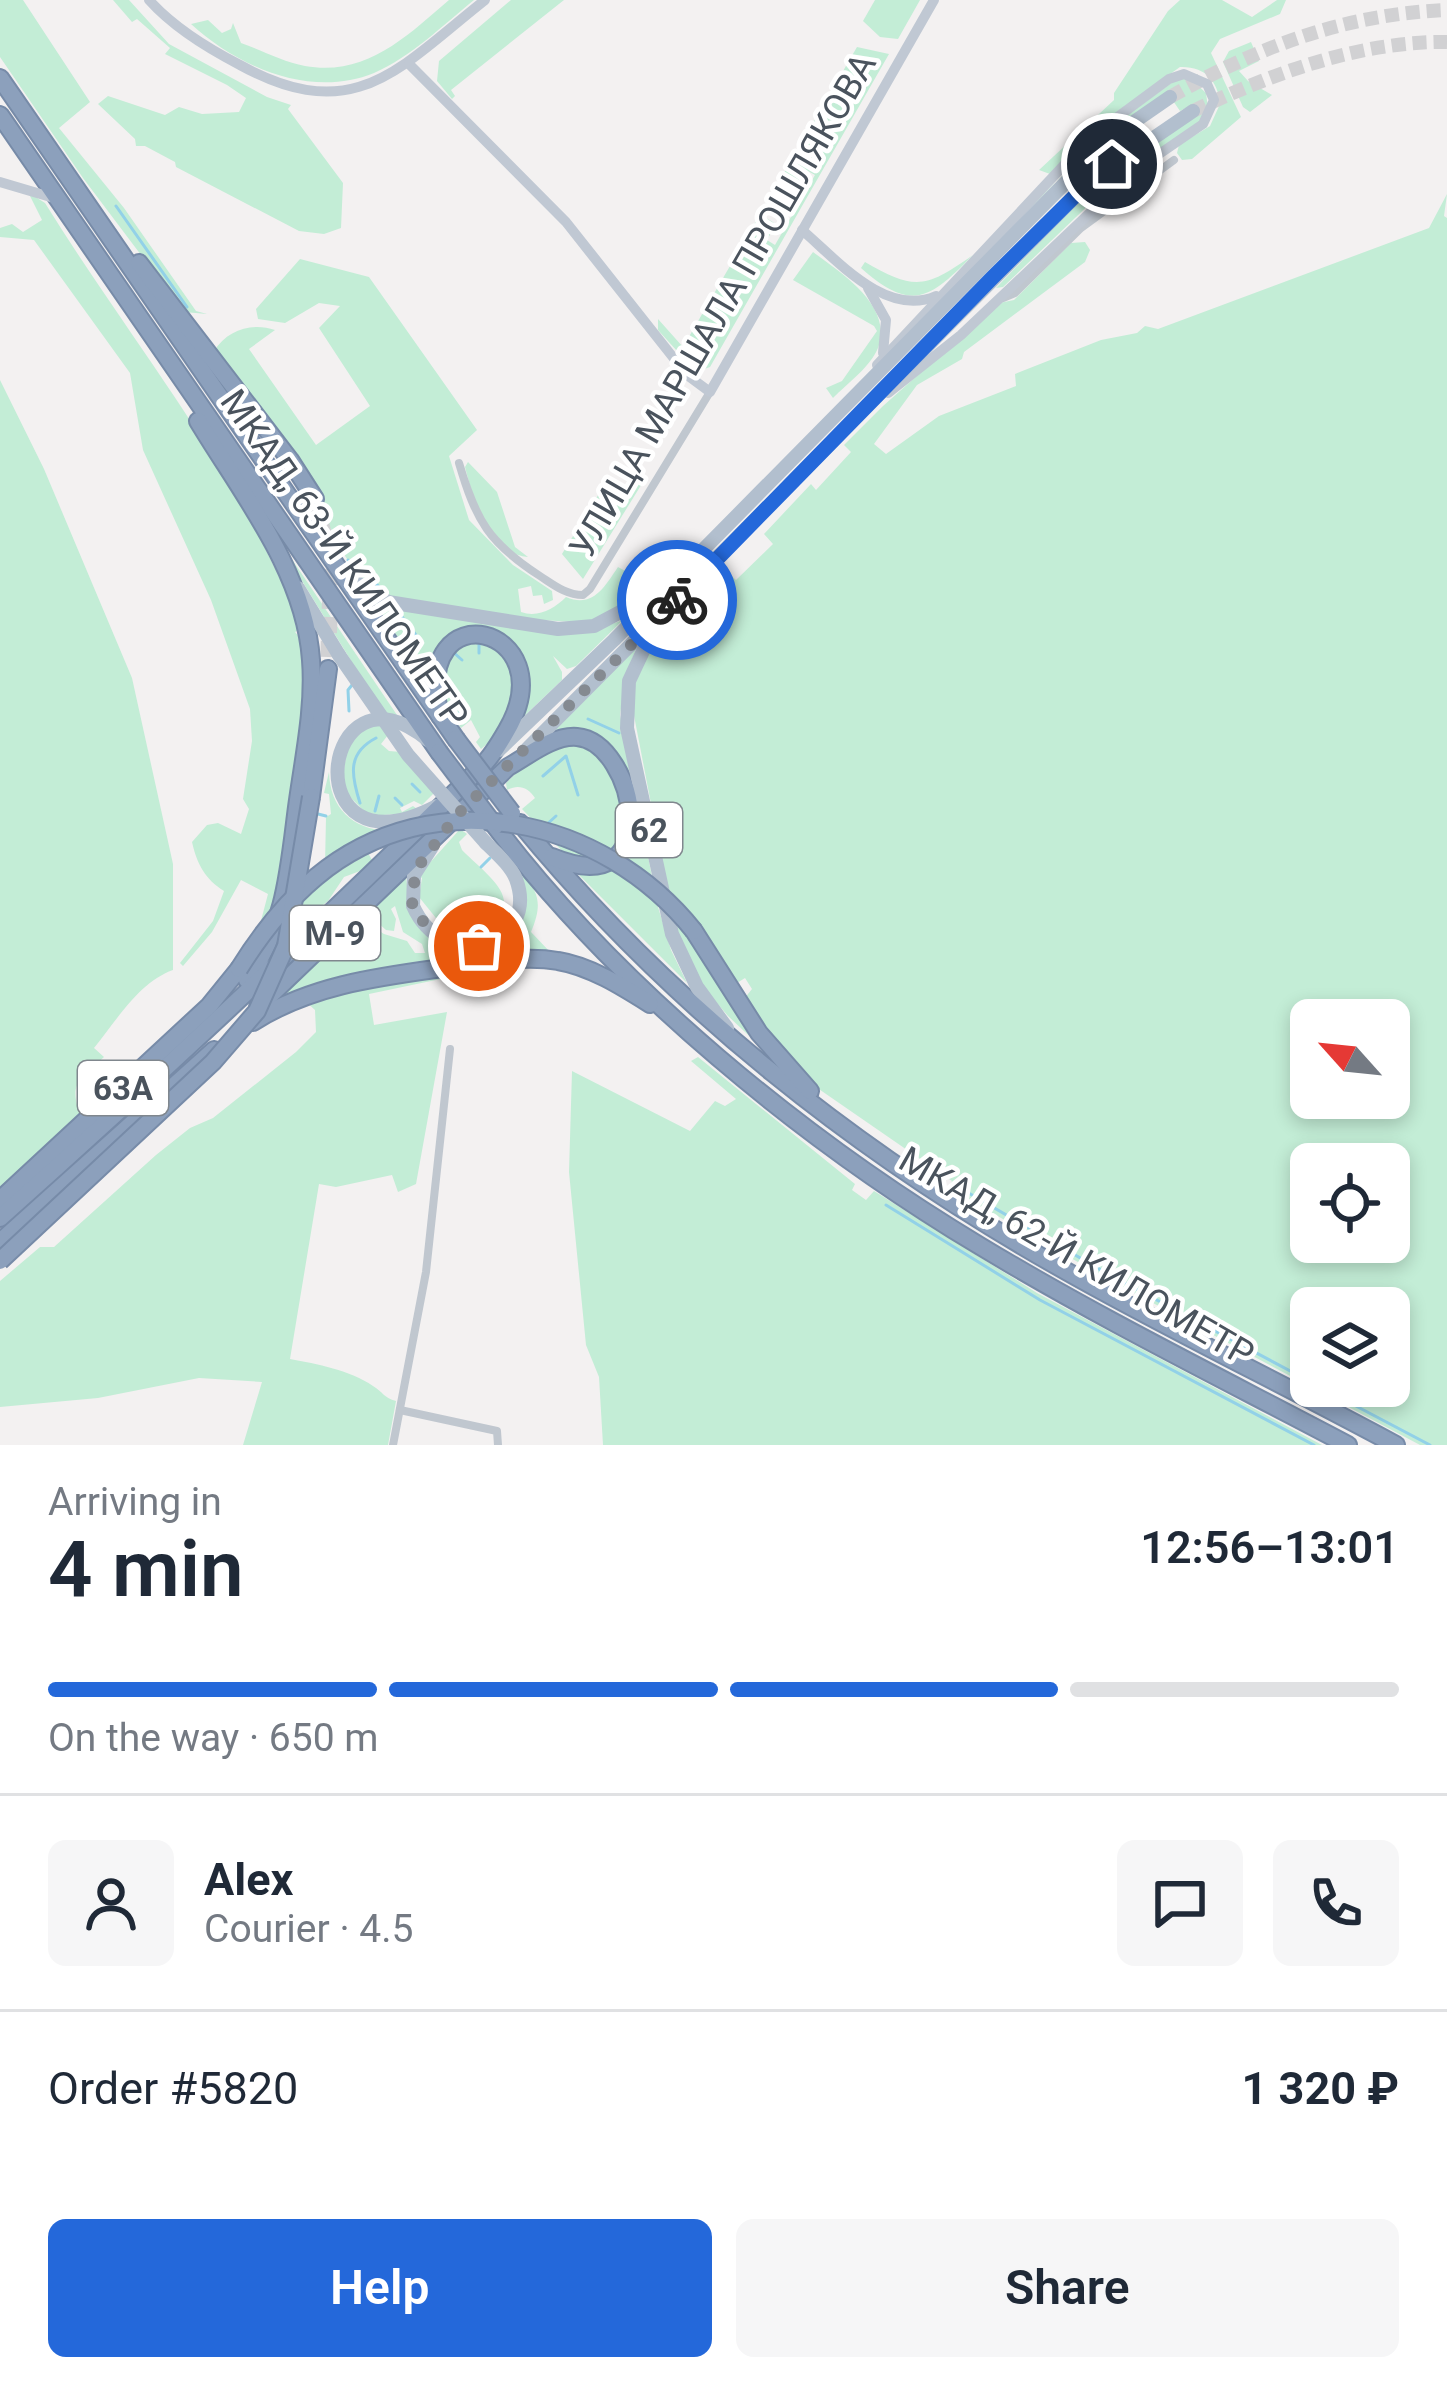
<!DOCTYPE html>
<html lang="en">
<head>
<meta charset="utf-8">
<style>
	:root { --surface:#fff; --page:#f6f6f7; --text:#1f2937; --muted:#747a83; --line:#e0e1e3; --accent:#2468da }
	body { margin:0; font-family:Roboto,sans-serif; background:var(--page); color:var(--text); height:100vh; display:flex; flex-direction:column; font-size:45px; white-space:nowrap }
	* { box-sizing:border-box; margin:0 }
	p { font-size:39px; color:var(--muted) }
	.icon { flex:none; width:66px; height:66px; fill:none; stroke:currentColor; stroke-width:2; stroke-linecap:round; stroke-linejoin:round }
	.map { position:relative; height:1445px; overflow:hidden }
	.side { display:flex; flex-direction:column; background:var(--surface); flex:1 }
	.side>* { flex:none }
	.needle { width:78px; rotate:297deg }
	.buttons { position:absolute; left:1290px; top:999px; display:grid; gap:24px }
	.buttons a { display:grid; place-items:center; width:120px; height:120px; border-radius:18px; background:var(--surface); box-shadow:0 6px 18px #0003; font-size:60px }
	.pin { position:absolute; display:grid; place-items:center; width:102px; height:102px; color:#fff; margin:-51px; border:6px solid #fff; border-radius:50%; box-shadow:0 3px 12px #0007 }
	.courier { position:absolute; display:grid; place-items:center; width:120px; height:120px; margin:-60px; border:9px solid #2468da; border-radius:50%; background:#fff; color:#222; box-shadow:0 3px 15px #0007 }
	.summary em { font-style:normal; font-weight:600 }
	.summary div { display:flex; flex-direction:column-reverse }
	.summary { display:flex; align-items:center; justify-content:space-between; height:204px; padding:0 48px }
	h1 { font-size:78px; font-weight:600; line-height:90px }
	.bar { display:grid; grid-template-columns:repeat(4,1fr); gap:18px 12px; align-content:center; height:144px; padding:0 48px }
	.bar i { height:15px; border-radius:9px; background:var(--line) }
	.bar .active { background:var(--accent) }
	.bar p { grid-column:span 4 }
	.line { display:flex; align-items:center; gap:30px; padding:0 48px; border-top:3px solid var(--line) }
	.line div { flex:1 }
	.round { display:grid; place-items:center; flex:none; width:126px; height:126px; border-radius:18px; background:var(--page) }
	.cta { display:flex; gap:24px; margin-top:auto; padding:24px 48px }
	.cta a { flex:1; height:138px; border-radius:18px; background:var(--accent); color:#fff; font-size:48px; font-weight:600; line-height:138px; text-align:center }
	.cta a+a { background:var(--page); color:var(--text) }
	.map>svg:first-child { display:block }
</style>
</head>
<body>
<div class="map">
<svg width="1447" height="1445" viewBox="0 0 1447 1445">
	<rect width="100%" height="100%" fill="#f3f1f1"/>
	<g fill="#c3edd6" fill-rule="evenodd">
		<path d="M0,0H23L90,102L59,128L124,208L196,311L207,314L184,312L83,178L0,57Z"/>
		<path d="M113,0H129L169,44L267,97L291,105L288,109L343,183L341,228L324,234L299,231L176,167L175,162L145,146H136L135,139L98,104L108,96L165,115L179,107L202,114L239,112L246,98L227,85L165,54L170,48L137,19L132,22Z"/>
		<path d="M449,0H474C443,25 411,57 374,73C311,99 238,67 191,24L208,20L222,33L231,29L233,23L241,43C261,50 283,62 305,66C366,77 407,36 449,0Z"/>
		<path d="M511,0H564L451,90L455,96L452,99L437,81L439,61Z"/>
		<path d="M875,0H920L898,39L880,37L863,21Z"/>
		<path d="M1180,0H1222L1252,17L1277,0H1286L1280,14L1220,39L1211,53L1241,117L1192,159L1182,160L1177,153L1179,145L1210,126L1220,104C1218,80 1204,66 1180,67L1104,121L1050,174L1039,170L1114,100V93L1168,11Z"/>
		<path d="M1251,42L1259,61L1239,71L1248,81L1272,95L1250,112L1243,107L1223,62L1229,51Z"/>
		<path d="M857,47L889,54L710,367L696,372L658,330V319L683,347ZM806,170L815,175L775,245L767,240L776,224L761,215L770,199L785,208Z"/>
		<path d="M1177,79H1191L1206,93L1208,108L1200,121L1099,195L1003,287L996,288L1091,189L1190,106L1180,111L1167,92C1063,162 980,260 893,348L1107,130Z"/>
		<path d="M28,192L45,203C131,342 243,475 301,629L295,632L303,641L307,678L279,908L258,932L268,894L241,880L212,932L183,966L180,963L213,921L224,891C205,879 197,864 192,842L207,825L218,823L241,834L249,809L243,799L252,741L250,709L211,600L143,450L130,373L34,240L0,237V228L12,224L23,232L42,220Z"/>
		<path d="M1447,194L1444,216L1447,218V1445H1420L1104,1277L968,1199L950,1185L952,1181L813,1085L769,1037L744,999L752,989L745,978L737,983L761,1047L728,1016L699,982L675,928L631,700C643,644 679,613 718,574L727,572L736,580L773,544L764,534L811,484L816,490L851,452L844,445L883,406L999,303L1014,300L1071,243L1085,242L1090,250L1085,262L964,352L962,359L917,385L874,444L886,454L939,416L1016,386L1015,374L1101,340L1137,333L1145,326L1158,329L1429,228ZM1311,1020H1389V1098H1311ZM1311,1164H1389V1242H1311ZM1311,1308H1389V1386H1311Z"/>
		<path d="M813,252C841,273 894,306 878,348C870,367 848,383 833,398L826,388L842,381L877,331L874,326L793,280Z"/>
		<path d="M973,255C930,299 912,313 861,268L865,262C916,292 927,287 973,255Z"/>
		<path d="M300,259L369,277L477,430L449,456L469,520L513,565L552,591L553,600L544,604L542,595L533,596L531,586L518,589L521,612C538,618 554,609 566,597C593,609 605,586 618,567L645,582L659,570C641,588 619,613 593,620C571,627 417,608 392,599C367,590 352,570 341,548L343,543L308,503L214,351C227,330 252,322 275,330L249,349L316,445L370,406L319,328L340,306L319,303L285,323L258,319L256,309Z"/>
		<path d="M0,380L44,469L132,678L173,864V970C139,982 116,1021 94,1048L104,1057C77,1082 68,1083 82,1120L0,1193Z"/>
		<path d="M468,462L497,492L515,547L528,557C490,554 473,499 465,467Z"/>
		<path d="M640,479L643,482L583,579L562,554L600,492L620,505L632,484Z"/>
		<path d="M258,509L399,718L385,716Z"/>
		<path d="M373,601L389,606L603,627L623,620L576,666L567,669L553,656L562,672V680L517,723L518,659L466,632L430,684Z"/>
		<path d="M473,639L506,654L520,691L494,738L481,749L476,742L480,737L471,720L461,728L440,698L441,662Z"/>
		<path d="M637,647L626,673L620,715L658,907L671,950L687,983L576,872L597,873L611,867L634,828L597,741L539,746Z"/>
		<path d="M379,722L388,735L381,744L389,751L401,752L434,793L422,805L414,801L400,808L402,812L413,806L417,809L412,813L369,816L341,788L349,738Z"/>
		<path d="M571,740L607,758L628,824L607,861L565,854L522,809L535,798C528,787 518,784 507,790L506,783L533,757Z"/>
		<path d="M329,772C330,808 352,829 388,831L325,865L326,817L331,814L329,794L324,793Z"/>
		<path d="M460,829L467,834L459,842L462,850C491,879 535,906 472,934L440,923L419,897L422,878L418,876Z"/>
		<path d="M368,853L372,860L360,871L344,877L328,901L294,928L299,902L306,893Z"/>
		<path d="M508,859C533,887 547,894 531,932L551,953L273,1004L348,934L363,941L370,934L361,925L365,921L384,934L407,941L415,953H425L422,944L403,932L395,906L391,909L396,919L394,931L386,930L368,914L406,875C407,902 427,942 459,950L517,920Z"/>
		<path d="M493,968L369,994L374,1025L447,1012L416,1184L398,1192L392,1175L336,1187L319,1184L290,1359C317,1364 350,1370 373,1386C383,1392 384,1398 396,1401L388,1445H243L262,1382L199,1378L98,1398L0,1407V1281L40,1247H54L156,1155L190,1128L213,1118L296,1052L316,1032L315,1010L304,1000L370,983Z"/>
		<path d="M698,1057L855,1184L852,1190L866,1200L874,1191L1037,1293L1322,1445H603L599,1377L586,1345L569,1172L572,1071L690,1131L715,1101L725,1106L736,1099L691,1061Z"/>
	</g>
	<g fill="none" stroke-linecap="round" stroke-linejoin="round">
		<g stroke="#92d1e8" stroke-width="3">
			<path d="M116,206L187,307"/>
			<path d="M348,560L384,591"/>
			<path d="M402,617L419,639L418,647"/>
			<path d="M402,641L414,633"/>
			<path d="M452,651L462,660"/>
			<path d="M479,653V642"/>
			<path d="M349,711L348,690L352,685"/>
			<path d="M455,717L467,707"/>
			<path d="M588,719L619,733"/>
			<path d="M543,776L566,756L578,795"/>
			<path d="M412,784L420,792"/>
			<path d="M395,798L402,805"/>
			<path d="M360,803C351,775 347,753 376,738"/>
			<path d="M375,811L379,796"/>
			<path d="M318,814L326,816"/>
			<path d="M545,826L556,816"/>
			<path d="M481,867L490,858"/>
			<path d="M960,1188L1106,1273L1311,1382"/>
			<path d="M886,1205L1040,1300L1314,1445"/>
			<path d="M1318,1386L1430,1445"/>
		</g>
		<g stroke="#d1d1d3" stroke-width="14" stroke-dasharray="14 7" stroke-linecap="butt">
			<path d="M1170,97C1258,47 1345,14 1447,10"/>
			<path d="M1193,111C1271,74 1359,41 1447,42"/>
		</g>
		<path stroke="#d1d1d3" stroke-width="16" stroke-dasharray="16 8" stroke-linecap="butt" d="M315,499L331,563L328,669"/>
		<defs>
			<g id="highway">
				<path d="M0,78L456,739"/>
				<path d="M0,115L439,752"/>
				<path d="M139,263L290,460L315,499"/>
				<path d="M198,421C242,494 305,572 311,660C315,711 302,765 296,815C288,880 284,925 247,980"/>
				<path d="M311,797L328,669"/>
				<path d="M520,823C670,1006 861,1156 1066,1271C1174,1332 1287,1386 1396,1445"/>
				<path d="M495,826C619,989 805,1141 980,1246C1099,1318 1225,1380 1348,1445"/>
				<path d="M694,931L759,1033L810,1091"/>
				<path d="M258,1007L508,767C528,756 553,735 577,737C636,742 668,905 552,857"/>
				<path d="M253,1022C314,983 386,976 457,966C489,962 526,955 558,961C590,966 623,987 650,1004"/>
				<path d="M0,1200L209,1006L239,969"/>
				<path d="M0,1218C164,1072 324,921 481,767C492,756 499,744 507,730C567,625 410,588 440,716"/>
				<path d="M0,1242L214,1050"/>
			</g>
		</defs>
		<use href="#highway" stroke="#778ba8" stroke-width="20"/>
		<g stroke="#c0c7cf" stroke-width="8">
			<path d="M1003,298L1015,293L1081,228L1174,160"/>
			<path d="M459,463C476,521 489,543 540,576C554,585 566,595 583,595L590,589L710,392"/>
			<path d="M400,1410L497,1431L498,1445"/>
			<path d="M393,1445L426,1272L450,1049"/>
		</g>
		<g stroke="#c0c8d3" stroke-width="10">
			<path d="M149,0C174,28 207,48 240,65C355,128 399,68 485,0"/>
			<path d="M409,64L566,222L687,375L710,392L934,0"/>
			<path d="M0,182L54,198"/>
			<path d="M802,230C837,260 886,318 936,296"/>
			<path d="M868,288L886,320L883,353"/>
			<path d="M877,365L1065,164L1104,127L1169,79L1184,74L1207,84L1214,100L1203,124L1133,172L961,335L888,393"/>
		</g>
		<g stroke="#b2bfce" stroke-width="14">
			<path d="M350,578L388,602L558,629L594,626L641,601"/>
			<path d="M298,588L339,655"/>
			<path d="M652,632L629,681L627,728L672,934L697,987L727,1028"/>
			<path d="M428,740C320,651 292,882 437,806"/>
			<path d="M499,750L614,640L1080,168L1131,124L1170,97"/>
			<path d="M525,751L1092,180L1193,111"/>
			<path d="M432,847L414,875L413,906C443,974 541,946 516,879C510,865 497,854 486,843"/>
		</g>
		<use href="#highway" stroke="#8ca0bc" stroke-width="16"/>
		<defs>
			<g id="highway-bridge">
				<path d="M456,739L512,813"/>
				<path d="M439,752L495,826"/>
				<path d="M239,969C260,935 285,903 316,877C434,779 603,817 694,931"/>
				<path d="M0,1261L213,1062L257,1011L286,946L311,797"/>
			</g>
		</defs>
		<use href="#highway-bridge" stroke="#778ba8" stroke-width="20" stroke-linecap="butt"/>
		<path stroke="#b2bfce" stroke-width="14" d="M339,655L408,755L486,843"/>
		<use href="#highway-bridge" stroke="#8ca0bc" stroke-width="16"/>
	</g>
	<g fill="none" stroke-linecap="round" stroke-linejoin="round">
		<path stroke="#858a91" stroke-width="12" stroke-dasharray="0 21.6" d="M479,946L449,944L416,915L410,896L420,864L457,815L677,600"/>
		<path stroke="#2468da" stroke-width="15" d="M677,600L992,278L1092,179L1112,164"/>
	</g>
	<g text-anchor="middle" stroke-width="9" stroke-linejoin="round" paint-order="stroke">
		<g fill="#fff" stroke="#80878e" stroke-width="3">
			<rect x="616" y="803" width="66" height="54" rx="9"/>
			<rect x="290" y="906" width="90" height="54" rx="9"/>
			<rect x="78" y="1061" width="90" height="54" rx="9"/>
		</g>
		<g font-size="33" font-weight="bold" fill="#4a535d">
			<text x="649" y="842">62</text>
			<text x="335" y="945">М-9</text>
			<text x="123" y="1100">63A</text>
		</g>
		<g font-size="36" fill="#4a535d" stroke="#fff">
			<text transform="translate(722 305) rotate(-60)" y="13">УЛИЦА МАРШАЛА ПРОШЛЯКОВА</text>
			<text transform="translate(345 558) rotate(55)" y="13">МКАД, 63-Й КИЛОМЕТР</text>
			<text transform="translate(1077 1256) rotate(30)" y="13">МКАД, 62-Й КИЛОМЕТР</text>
		</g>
	</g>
</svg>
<div class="buttons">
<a><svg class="needle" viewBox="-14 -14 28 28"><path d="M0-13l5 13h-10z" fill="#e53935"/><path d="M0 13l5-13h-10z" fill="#747a83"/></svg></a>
<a><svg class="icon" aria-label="locate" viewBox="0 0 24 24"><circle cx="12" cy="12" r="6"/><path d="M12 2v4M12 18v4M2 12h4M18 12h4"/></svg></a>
<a><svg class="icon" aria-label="layers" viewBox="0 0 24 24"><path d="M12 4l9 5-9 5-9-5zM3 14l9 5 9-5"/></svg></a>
</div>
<div class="pin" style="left:479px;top:946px;background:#ea580c"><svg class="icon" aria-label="bag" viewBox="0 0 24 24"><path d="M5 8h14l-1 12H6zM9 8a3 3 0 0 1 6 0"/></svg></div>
<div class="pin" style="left:1112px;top:164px;background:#1f2937"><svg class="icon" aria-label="home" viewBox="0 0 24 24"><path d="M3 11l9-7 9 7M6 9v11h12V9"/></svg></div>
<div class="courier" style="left:677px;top:600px"><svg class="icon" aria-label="bike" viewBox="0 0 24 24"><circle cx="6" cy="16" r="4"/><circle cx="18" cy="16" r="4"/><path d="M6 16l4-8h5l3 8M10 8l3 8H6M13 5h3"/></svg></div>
</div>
<section class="side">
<div class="summary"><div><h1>4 min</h1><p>Arriving in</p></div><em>12:56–13:01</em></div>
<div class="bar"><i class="active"></i><i class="active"></i><i class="active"></i><i></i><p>On the way · 650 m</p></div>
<div class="line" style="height:216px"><a class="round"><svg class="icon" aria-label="person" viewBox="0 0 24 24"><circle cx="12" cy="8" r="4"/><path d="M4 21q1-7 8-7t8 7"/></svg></a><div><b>Alex</b><p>Courier · 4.5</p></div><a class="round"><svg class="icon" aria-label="chat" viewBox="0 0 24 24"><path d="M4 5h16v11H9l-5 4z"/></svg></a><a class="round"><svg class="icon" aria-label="phone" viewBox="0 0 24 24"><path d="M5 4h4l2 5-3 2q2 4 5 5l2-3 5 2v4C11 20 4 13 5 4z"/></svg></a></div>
<div class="line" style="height:156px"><div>Order #5820</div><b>1 320 ₽</b></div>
<div class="cta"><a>Help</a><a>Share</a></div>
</section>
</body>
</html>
